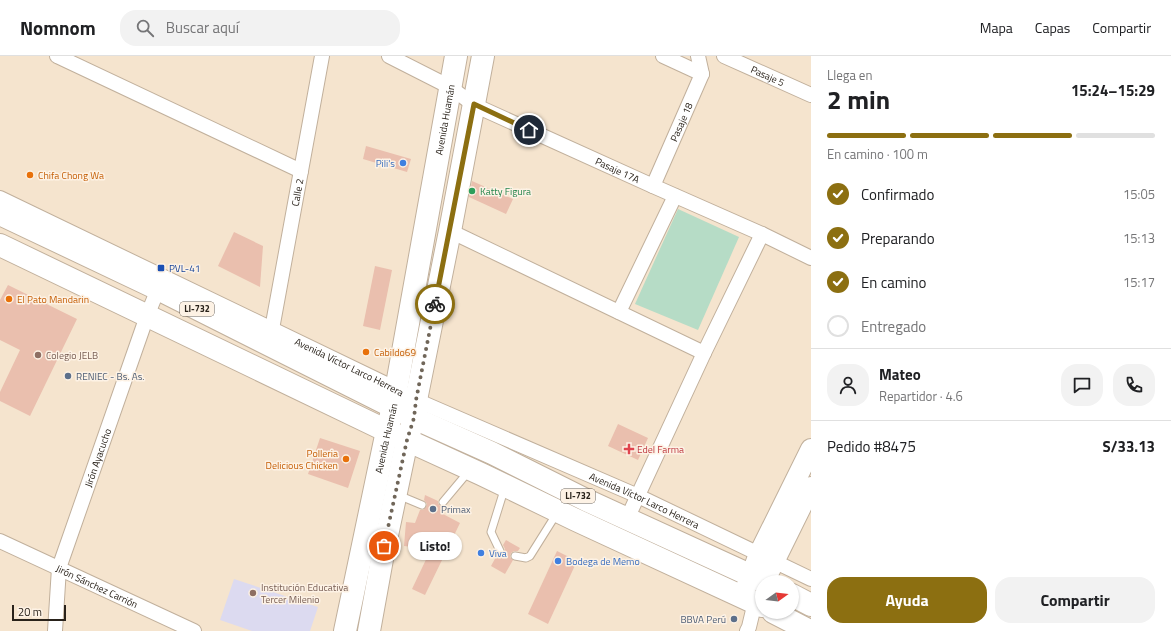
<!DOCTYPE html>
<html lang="es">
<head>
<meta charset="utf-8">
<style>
	:root { --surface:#fff; --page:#f2f2f2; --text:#202124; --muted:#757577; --line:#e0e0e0; --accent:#8c6f11 }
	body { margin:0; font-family:"Titillium Web",sans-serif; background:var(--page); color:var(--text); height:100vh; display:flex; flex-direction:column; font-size:15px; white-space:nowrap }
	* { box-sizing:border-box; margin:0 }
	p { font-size:13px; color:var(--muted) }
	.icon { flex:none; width:22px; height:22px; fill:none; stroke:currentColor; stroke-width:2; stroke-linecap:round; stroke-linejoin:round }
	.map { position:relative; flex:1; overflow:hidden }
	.drawer { display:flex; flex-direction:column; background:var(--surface); width:360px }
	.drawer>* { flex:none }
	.needle { width:26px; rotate:75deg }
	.buttons { position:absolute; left:755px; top:519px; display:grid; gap:8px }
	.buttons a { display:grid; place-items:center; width:44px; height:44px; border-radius:50%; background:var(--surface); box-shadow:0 1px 3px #0004; font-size:20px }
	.scale { position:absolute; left:12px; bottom:10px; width:54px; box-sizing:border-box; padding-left:4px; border:2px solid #29221a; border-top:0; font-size:11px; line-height:14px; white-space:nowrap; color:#29221a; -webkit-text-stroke:3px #fdf2e5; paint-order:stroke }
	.pin { position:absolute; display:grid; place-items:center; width:34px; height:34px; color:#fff; margin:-17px; border:2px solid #fff; border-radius:50%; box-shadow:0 1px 4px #0007 }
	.courier { position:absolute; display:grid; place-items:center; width:40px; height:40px; margin:-20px; border:3px solid #8c6f11; border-radius:50%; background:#fff; color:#222; box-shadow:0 1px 5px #0007 }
	.bubble { position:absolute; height:28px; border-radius:14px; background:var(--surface); box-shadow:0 1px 3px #0004; font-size:13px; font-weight:700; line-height:28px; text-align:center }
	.summary em { font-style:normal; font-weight:700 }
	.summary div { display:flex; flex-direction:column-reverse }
	.summary { display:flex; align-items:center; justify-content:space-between; height:68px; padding:0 16px }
	h1 { font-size:26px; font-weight:700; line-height:30px }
	.bar { display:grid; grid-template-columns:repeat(4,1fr); gap:6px 4px; align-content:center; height:48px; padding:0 16px }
	.bar i { height:5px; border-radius:3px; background:var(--line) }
	.bar .active { background:var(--accent) }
	.bar p { grid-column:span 4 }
	.line { display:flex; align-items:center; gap:10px; padding:0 16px; border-top:1px solid var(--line) }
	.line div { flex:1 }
	.round { display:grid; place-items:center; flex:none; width:42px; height:42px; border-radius:16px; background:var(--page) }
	ol { padding:0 16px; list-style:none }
	li { display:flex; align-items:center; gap:12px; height:44px }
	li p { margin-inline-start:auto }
	li .icon { padding:4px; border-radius:50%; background:var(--accent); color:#fff; stroke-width:4 }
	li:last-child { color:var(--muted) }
	li i { width:22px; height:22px; border:2px solid var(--line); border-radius:50% }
	.action { display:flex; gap:8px; margin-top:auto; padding:8px 16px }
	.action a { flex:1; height:46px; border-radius:16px; background:var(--accent); color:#fff; font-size:16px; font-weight:700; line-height:46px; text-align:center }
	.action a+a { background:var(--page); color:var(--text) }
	header { display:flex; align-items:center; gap:24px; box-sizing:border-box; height:56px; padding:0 20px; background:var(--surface); border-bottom:1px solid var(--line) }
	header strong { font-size:19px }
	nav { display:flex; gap:22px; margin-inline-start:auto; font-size:14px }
	.search { width:280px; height:36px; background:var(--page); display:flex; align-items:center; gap:10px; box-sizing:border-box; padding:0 14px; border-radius:16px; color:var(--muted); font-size:15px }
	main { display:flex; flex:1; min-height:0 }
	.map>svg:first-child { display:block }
</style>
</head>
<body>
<header>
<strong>Nomnom</strong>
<div class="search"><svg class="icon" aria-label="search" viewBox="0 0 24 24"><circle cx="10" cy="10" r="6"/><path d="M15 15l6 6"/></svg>Buscar aquí</div>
<nav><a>Mapa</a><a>Capas</a><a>Compartir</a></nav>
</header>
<main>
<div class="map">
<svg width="811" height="575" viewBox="0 0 811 575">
	<rect width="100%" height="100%" fill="#f5e4ce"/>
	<path fill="#dcdaf0" d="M234,523L318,551L310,575H252L220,564Z"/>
	<path fill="#b6dcc6" d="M678,153L739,181L698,274L635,248Z"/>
	<g fill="#eabfae">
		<path d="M366,90L411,103L407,116L363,103Z"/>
		<path d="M472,125L513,143L506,158L469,141Z"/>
		<path d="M234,176L263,190L260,231L218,210Z"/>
		<path d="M375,210L392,214L380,274L363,270Z"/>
		<path d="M8,229L77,263L30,360L0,345V336L20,294L0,284V244Z"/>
		<path d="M618,368L648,382L638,404L608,390Z"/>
		<path d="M320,382L360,395L348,432L308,418Z"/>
		<path d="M425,439L438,445V447L440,450L444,451L447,449L443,458L460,467L425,539L412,533L431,493L404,490L406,466L415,467L420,454H423L426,451L427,448L424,444Z"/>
		<path d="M506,484L520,492L518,495H514L511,497L510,501L513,504L505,518L491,510L497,499L502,500L504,497L505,493L503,489Z"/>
		<path d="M557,495L577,505L548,568L528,558Z"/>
	</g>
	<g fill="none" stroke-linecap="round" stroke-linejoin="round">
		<defs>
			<g id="lane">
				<path d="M398,439L422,449"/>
				<path d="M443,446L469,415"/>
				<path d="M500,495L491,476L505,431"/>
				<path d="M515,500L526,502L530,500L557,457"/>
			</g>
			<g id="street">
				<path d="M57,0L301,115"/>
				<path id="s1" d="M389,0L450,31L474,49L653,130L762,178L811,202"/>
				<path d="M663,0L702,18"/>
				<path id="s2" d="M724,0L811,39"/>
				<path id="s3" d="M653,130L702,18L698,0"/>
				<path id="s4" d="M0,142L384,327L416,344L638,440L811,523"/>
				<path d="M450,175L704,297"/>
				<path d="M619,256L675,140"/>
				<path id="s5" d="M272,273L322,0"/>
				<path d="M627,463L704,297L762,178"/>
				<path id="s6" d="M0,485L194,575"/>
				<path id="s7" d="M55,575L59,512L147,260L158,233"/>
				<path d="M747,575L749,571L755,546"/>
			</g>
			<g id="secondary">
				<path d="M764,526L811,431"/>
				<path d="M745,534L751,520L759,498L811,393"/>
			</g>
			<g id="primary">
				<path d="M0,158L158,233L393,351L414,362L492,397L586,444L765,526"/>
				<path d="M0,189L387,375L481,418L576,464L762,550"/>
				<path d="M792,539L811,549"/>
				<path d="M773,556L810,575"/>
				<path id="s8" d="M345,575L387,375L393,351L456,0"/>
				<path d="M369,575L382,503L407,384L414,362L416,344L450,175L483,0"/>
			</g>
		</defs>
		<use href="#lane" stroke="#c1b09c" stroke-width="9"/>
		<use href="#street" stroke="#c1b09c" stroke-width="16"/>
		<use href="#secondary" stroke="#c1b09c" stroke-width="22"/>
		<use href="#primary" stroke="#c1b09c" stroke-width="24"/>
		<use href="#lane" stroke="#fff" stroke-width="7"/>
		<use href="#street" stroke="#fff" stroke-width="14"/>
		<use href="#secondary" stroke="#fff" stroke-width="20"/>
		<use href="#primary" stroke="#fff" stroke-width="22"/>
	</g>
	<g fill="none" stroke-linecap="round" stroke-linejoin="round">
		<path stroke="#706659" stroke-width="4" stroke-dasharray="0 7.2" d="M384,490L407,384L414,362L416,344L435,248"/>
		<path stroke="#8c6f11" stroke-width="5" d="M435,248L474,48L529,74"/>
	</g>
	<g fill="#3f7fe0" stroke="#fdf2e5" stroke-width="1.5">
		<circle cx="403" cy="107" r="4"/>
		<circle cx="481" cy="497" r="4"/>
		<circle cx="558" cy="505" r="4"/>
	</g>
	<g fill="#e8710a" stroke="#fdf2e5" stroke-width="1.5">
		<circle cx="30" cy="119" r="4"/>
		<circle cx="9" cy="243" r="4"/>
		<circle cx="366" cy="296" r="4"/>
		<circle cx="346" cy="403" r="4"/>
	</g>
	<circle fill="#2e9e5b" stroke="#fdf2e5" stroke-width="1.5" cx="472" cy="135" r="4"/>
	<rect fill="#1a4fb4" stroke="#fdf2e5" stroke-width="1.5" x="157" y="208" width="8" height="8" rx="2"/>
	<g fill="#8d6e63" stroke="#fdf2e5" stroke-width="1.5">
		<circle cx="38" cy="299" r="4"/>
		<circle cx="253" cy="537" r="4"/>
	</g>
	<g fill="#5c6f8a" stroke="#fdf2e5" stroke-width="1.5">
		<circle cx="68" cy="320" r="4"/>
		<circle cx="433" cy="453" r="4"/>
		<circle cx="734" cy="563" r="4"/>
	</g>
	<path fill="#e0444e" stroke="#fdf2e5" stroke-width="1.5" d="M627 387h4v4h4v4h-4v4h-4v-4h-4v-4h4z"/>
	<g text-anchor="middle" stroke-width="3" stroke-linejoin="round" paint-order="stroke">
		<g fill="#fdf2e5" stroke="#696057" stroke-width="1">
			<rect x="180" y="246" width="34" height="14" rx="3"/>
			<rect x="561" y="433" width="34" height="14" rx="3"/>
		</g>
		<g font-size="9" font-weight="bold" fill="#29221a">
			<text x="197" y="256">LI-732</text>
			<text x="578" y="443">LI-732</text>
		</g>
		<g font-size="10" fill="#29221a" stroke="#fdf2e5">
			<text dy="4" stroke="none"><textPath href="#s2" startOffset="48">Pasaje 5</textPath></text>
			<text dy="4" stroke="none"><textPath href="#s8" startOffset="521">Avenida Huamán</textPath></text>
			<text dy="4" stroke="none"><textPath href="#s3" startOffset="70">Pasaje 18</textPath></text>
			<text dy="4" stroke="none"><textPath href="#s1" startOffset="256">Pasaje 17A</textPath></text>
			<text dy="4" stroke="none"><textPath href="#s5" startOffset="139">Calle 2</textPath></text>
			<text dy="4" stroke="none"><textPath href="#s4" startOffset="388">Avenida Víctor Larco Herrera</textPath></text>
			<text dy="4" stroke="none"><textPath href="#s8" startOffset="197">Avenida Huamán</textPath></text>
			<text dy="4" stroke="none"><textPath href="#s7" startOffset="180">Jirón Ayacucho</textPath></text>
			<text dy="4" stroke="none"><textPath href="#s4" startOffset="712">Avenida Víctor Larco Herrera</textPath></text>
			<text dy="4" stroke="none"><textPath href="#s6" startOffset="107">Jirón Sánchez Carrión</textPath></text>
		</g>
		<g font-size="10" fill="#366cbe" stroke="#fdf2e5" text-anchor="start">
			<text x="395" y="111" text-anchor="end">Pili's</text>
			<text x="489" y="501">Viva</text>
			<text x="566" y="509">Bodega de Memo</text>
		</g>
		<g font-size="10" fill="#c56008" stroke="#fdf2e5" text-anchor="start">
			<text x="38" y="123">Chifa Chong Wa</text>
			<text x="17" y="247">El Pato Mandarin</text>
			<text x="374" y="300">Cabildo69</text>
			<text x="338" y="401" text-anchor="end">Polleria<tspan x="338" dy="12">Delicious Chicken</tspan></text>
		</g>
		<g font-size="10" fill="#27864d" stroke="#fdf2e5" text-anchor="start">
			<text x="480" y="139">Katty Figura</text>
		</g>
		<g font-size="10" fill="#164399" stroke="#fdf2e5" text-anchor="start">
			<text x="169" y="216">PVL-41</text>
		</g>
		<g font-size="10" fill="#785e54" stroke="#fdf2e5" text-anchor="start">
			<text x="46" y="303">Colegio JELB</text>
			<text x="261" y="535">Institución Educativa<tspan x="261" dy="12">Tercer Milenio</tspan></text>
		</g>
		<g font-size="10" fill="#4e5e75" stroke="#fdf2e5" text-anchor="start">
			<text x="76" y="324">RENIEC - Bs. As.</text>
			<text x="441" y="457">Primax</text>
			<text x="726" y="567" text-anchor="end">BBVA Perú</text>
		</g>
		<g font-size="10" fill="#be3a42" stroke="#fdf2e5" text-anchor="start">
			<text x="637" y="397">Edel Farma</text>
		</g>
	</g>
</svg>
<div class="buttons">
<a><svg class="needle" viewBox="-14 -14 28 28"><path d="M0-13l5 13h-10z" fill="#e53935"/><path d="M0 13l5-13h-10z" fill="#757577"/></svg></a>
</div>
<div class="scale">20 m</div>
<div class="pin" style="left:384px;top:490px;background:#ea580c"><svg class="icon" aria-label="bag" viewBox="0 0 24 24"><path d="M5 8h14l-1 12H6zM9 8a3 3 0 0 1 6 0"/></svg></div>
<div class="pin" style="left:529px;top:74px;background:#1f2937"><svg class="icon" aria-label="home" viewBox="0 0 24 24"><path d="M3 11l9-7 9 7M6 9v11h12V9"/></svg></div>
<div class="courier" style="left:435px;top:248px"><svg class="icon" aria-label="bike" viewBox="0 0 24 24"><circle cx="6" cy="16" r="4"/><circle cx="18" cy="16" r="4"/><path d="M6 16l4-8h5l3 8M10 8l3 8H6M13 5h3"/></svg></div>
<div class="bubble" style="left:408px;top:476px;width:54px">Listo!</div>
</div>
<section class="drawer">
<div class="summary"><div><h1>2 min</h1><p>Llega en</p></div><em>15:24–15:29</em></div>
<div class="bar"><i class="active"></i><i class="active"></i><i class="active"></i><i></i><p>En camino · 100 m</p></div>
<ol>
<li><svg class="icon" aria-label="check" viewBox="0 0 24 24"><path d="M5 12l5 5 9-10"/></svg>Confirmado<p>15:05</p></li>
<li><svg class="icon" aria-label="check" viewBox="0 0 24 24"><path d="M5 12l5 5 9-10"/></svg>Preparando<p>15:13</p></li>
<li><svg class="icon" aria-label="check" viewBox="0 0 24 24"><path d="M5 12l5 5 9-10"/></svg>En camino<p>15:17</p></li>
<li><i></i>Entregado</li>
</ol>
<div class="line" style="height:72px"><a class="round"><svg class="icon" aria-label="person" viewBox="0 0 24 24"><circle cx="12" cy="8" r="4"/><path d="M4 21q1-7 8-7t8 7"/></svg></a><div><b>Mateo</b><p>Repartidor · 4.6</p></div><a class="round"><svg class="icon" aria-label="chat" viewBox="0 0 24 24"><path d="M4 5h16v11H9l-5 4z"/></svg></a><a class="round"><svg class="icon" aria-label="phone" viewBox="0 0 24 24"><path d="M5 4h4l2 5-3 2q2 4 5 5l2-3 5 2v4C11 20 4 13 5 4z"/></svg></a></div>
<div class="line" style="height:52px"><div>Pedido #8475</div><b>S/33.13</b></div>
<div class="action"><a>Ayuda</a><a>Compartir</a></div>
</section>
</main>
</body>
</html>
